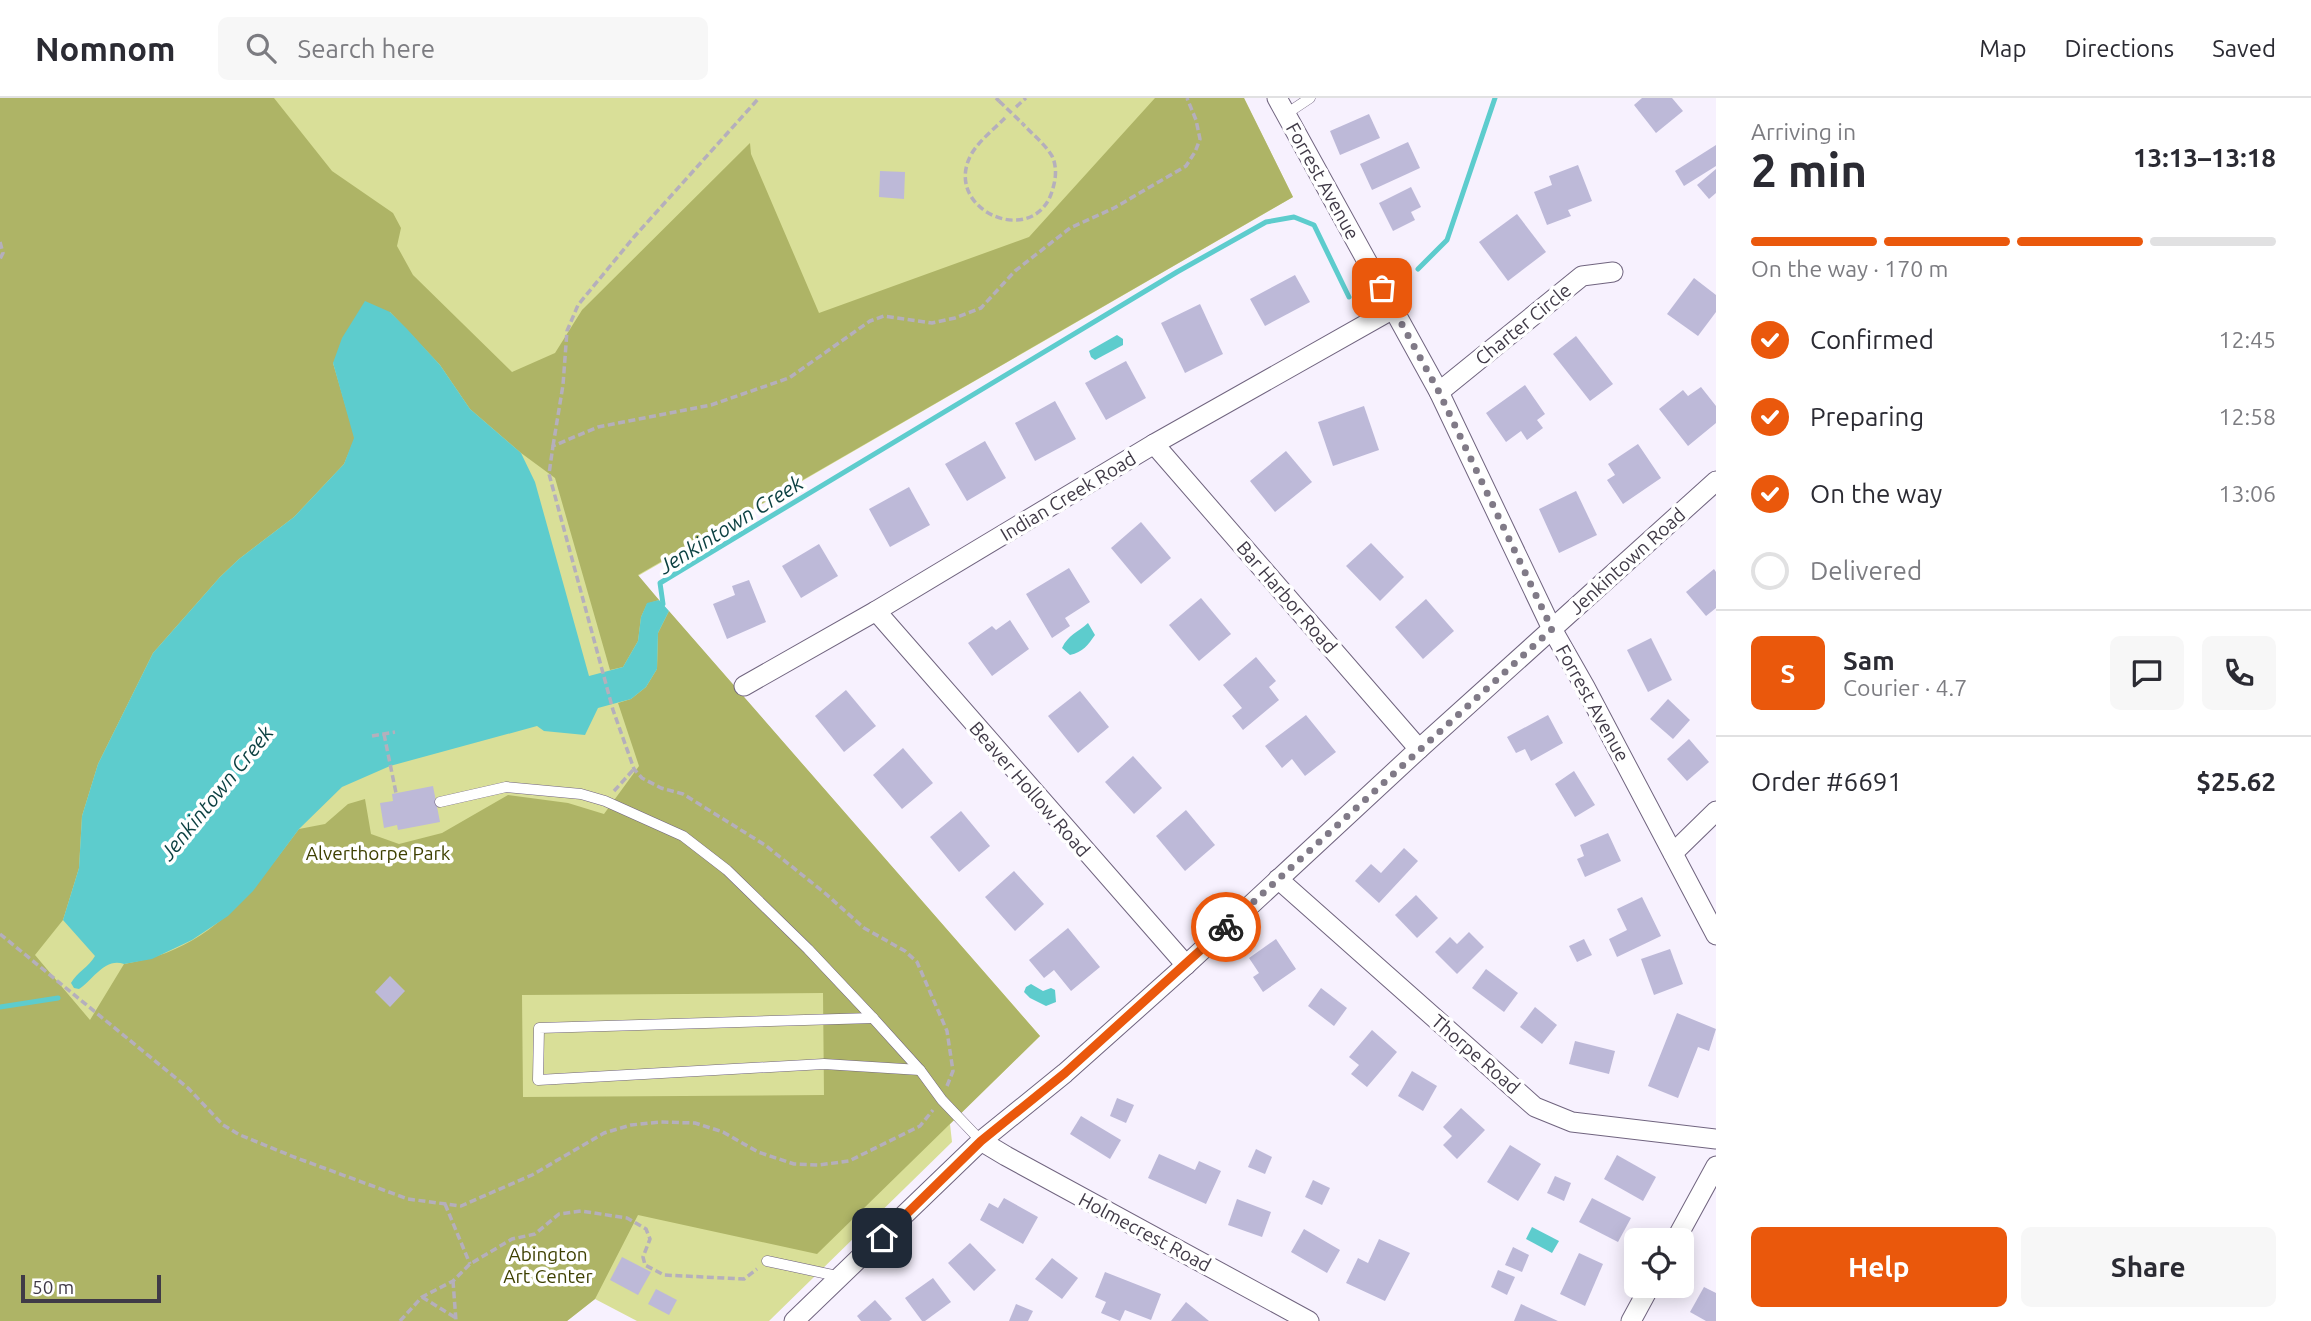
<!DOCTYPE html>
<html lang="en">
<head>
<meta charset="utf-8">
<style>
	:root { --surface:#fff; --page:#f7f7f7; --text:#2b2b33; --muted:#7c7c81; --line:#e1e1e2; --accent:#ea580c }
	body { margin:0; font-family:Ubuntu,sans-serif; background:var(--page); color:var(--text); height:100vh; display:flex; flex-direction:column; font-size:26px; white-space:nowrap }
	* { box-sizing:border-box; margin:0 }
	p { font-size:23px; color:var(--muted) }
	.icon { flex:none; width:38px; height:38px; fill:none; stroke:currentColor; stroke-width:2; stroke-linecap:round; stroke-linejoin:round }
	.map { position:relative; flex:1; overflow:hidden }
	.side { display:flex; flex-direction:column; background:var(--surface); width:595px }
	.side>* { flex:none }
	.controls { position:absolute; left:1624px; top:1130px; display:grid; gap:14px }
	.controls a { display:grid; place-items:center; width:70px; height:70px; border-radius:10px; background:var(--surface); box-shadow:0 4px 18px #0003; font-size:35px }
	.scale { position:absolute; left:21px; bottom:18px; width:140px; box-sizing:border-box; padding-left:7px; border:4px solid #403a47; border-top:0; font-size:19px; line-height:24px; white-space:nowrap; color:#403a47; -webkit-text-stroke:5px #fff; paint-order:stroke }
	.pin { position:absolute; display:grid; place-items:center; width:60px; height:60px; color:#fff; margin:-30px; border-radius:14px; box-shadow:0 4px 10px #0006 }
	.courier { position:absolute; display:grid; place-items:center; width:70px; height:70px; margin:-35px; border:5px solid #ea580c; border-radius:50%; background:#fff; color:#222; box-shadow:0 2px 9px #0007 }
	.summary em { font-style:normal; font-weight:600 }
	.summary div { display:flex; flex-direction:column-reverse }
	.summary { display:flex; align-items:center; justify-content:space-between; height:119px; padding:0 35px }
	h1 { font-size:46px; font-weight:600; line-height:52px }
	.bar { display:grid; grid-template-columns:repeat(4,1fr); gap:10px 7px; align-content:center; height:84px; padding:0 35px }
	.bar i { height:9px; border-radius:5px; background:var(--line) }
	.bar .on { background:var(--accent) }
	.bar p { grid-column:span 4 }
	.line { display:flex; align-items:center; gap:18px; padding:0 35px; border-top:2px solid var(--line) }
	.line div { flex:1 }
	.round { display:grid; place-items:center; flex:none; width:74px; height:74px; border-radius:10px; background:var(--page) }
	ol { padding:0 35px; list-style:none }
	li { display:flex; align-items:center; gap:21px; height:77px }
	li p { margin-inline-start:auto }
	li .icon { padding:7px; border-radius:50%; background:var(--accent); color:#fff; stroke-width:4 }
	li:last-child { color:var(--muted) }
	li i { width:38px; height:38px; border:4px solid var(--line); border-radius:50% }
	.button { display:flex; gap:14px; margin-top:auto; padding:14px 35px }
	.button a { flex:1; height:80px; border-radius:10px; background:var(--accent); color:#fff; font-size:28px; font-weight:600; line-height:80px; text-align:center }
	.button a+a { background:var(--page); color:var(--text) }
	header { display:flex; align-items:center; gap:42px; box-sizing:border-box; height:98px; padding:0 35px; background:var(--surface); border-bottom:2px solid var(--line) }
	header strong { font-size:33px }
	nav { display:flex; gap:38px; margin-inline-start:auto; font-size:24px }
	.search { width:490px; height:63px; background:var(--page); display:flex; align-items:center; gap:18px; box-sizing:border-box; padding:0 24px; border-radius:10px; color:var(--muted); font-size:26px }
	main { display:flex; flex:1; min-height:0 }
	.map>svg:first-child { display:block }
</style>
</head>
<body>
<header>
<strong>Nomnom</strong>
<div class="search"><svg class="icon" aria-label="search" viewBox="0 0 24 24"><circle cx="10" cy="10" r="6"/><path d="M15 15l6 6"/></svg>Search here</div>
<nav><a>Map</a><a>Directions</a><a>Saved</a></nav>
</header>
<main>
<div class="map">
<svg width="1716" height="1223" viewBox="0 0 1716 1223">
	<rect width="100%" height="100%" fill="#f7f1fe"/>
	<path fill="#d9df98" d="M0,0H1244L1293,99L638,478L1040,938L950,1026L952,1044L769,1223H637L595,1201L567,1223H0Z"/>
	<path fill="#aeb466" fill-rule="evenodd" d="M0,0H274L332,73L393,115L401,130L397,148L413,177L512,274L555,255L582,212L750,45L751,56L819,215L1029,139L1155,0H1244L1293,99L638,477L659,502L647,506L641,519L638,543L623,569L610,572L555,380L521,355L470,311L440,267L390,214L333,265L355,340L344,366L294,419L239,461L220,479L153,555L98,666L82,718L79,770L63,822L35,857L90,922L124,866C212,852 249,797 299,731L325,726L348,706L365,701L371,736L399,746L442,735L508,697L568,705L604,716L639,668L618,605L631,601L646,589L657,571L658,535L669,513L1040,938L817,1156L638,1117L595,1201L567,1223H0ZM823,895L824,997L523,999L522,897Z"/>
	<g fill="#5dcccd">
		<path d="M365,203L390,214L407,231L440,267L470,311L521,355L535,384L589,578L623,569L638,543L641,519L647,505L659,502L669,513L658,535L657,571L646,589L631,601L598,610L585,637L544,633L537,628L390,668L342,689L299,731L253,793L228,818L192,842L152,861L124,866C105,859 93,882 79,891L74,890L71,885C77,874 89,869 95,858L63,822L79,770L82,718L98,666L153,555L220,479L239,461L294,419L344,366L354,340L333,265L342,240Z"/>
		<path d="M1117,237L1123,241V247L1095,262L1091,259L1089,253Z"/>
		<path d="M1088,525L1095,537C1088,547 1083,554 1070,557L1062,550C1068,537 1078,534 1088,525Z"/>
		<path d="M1031,886L1043,893L1051,890L1055,892L1056,904L1046,908L1030,900L1024,894L1026,889Z"/>
		<path d="M1532,1129L1559,1143L1552,1155L1526,1141Z"/>
	</g>
	<g fill="none" stroke-linecap="round" stroke-linejoin="round">
		<g stroke="#5dcccd" stroke-width="5">
			<path d="M1418,171L1447,142L1495,0"/>
			<path d="M660,511L663,506L660,485L1177,174L1266,124L1294,119L1314,127L1349,199"/>
			<path d="M0,909L58,900"/>
		</g>
	</g>
	<g fill="#bdb9d8">
		<path d="M1642,0H1672L1683,13L1656,35L1634,7Z"/>
		<path d="M1369,16L1380,40L1340,57L1330,33Z"/>
		<path d="M1408,44L1420,70L1372,92L1360,66Z"/>
		<path d="M1716,47V68L1684,88L1675,73Z"/>
		<path d="M1578,67L1592,103L1568,112L1571,118L1547,127L1534,94L1552,87L1549,78Z"/>
		<path d="M1716,71V95L1709,101L1697,87Z"/>
		<path d="M880,73L905,74L904,101L879,99Z"/>
		<path d="M1411,89L1421,109L1411,114L1415,122L1393,133L1379,105Z"/>
		<path d="M1517,116L1546,154L1508,183L1479,144Z"/>
		<path d="M1295,177L1310,204L1265,228L1250,201Z"/>
		<path d="M1694,180L1716,197V214L1698,238L1667,216Z"/>
		<path d="M1200,206L1223,256L1185,275L1161,225Z"/>
		<path d="M1576,238L1613,286L1590,303L1553,256Z"/>
		<path d="M1126,263L1146,300L1106,322L1085,285Z"/>
		<path d="M1525,287L1545,316L1537,322L1543,330L1527,342L1521,333L1506,344L1486,315Z"/>
		<path d="M1701,289L1716,308V325L1688,348L1659,311L1683,292L1688,298Z"/>
		<path d="M1055,303L1076,341L1035,363L1015,325Z"/>
		<path d="M1364,308L1379,352L1333,368L1318,324Z"/>
		<path d="M985,343L1006,380L967,403L945,366Z"/>
		<path d="M1638,346L1661,380L1623,406L1607,382L1615,377L1608,366Z"/>
		<path d="M1286,353L1312,384L1275,414L1250,383Z"/>
		<path d="M909,389L930,427L890,449L869,411Z"/>
		<path d="M1576,393L1597,437L1559,455L1539,411Z"/>
		<path d="M1141,424L1171,460L1141,486L1111,450Z"/>
		<path d="M1371,445L1404,479L1380,503L1346,468Z"/>
		<path d="M819,446L838,478L801,500L782,468Z"/>
		<path d="M1069,470L1090,504L1065,520L1070,528L1052,540L1026,496Z"/>
		<path d="M1714,471L1716,474V510L1706,518L1686,494Z"/>
		<path d="M749,482L766,524L727,541L713,506L735,497L732,488Z"/>
		<path d="M1201,500L1231,536L1199,563L1169,527Z"/>
		<path d="M1426,501L1454,533L1423,561L1395,529Z"/>
		<path d="M1010,522L1029,551L992,578L968,545L992,528L996,532Z"/>
		<path d="M1651,540L1672,582L1648,594L1627,552Z"/>
		<path d="M1256,559L1276,583L1269,589L1279,602L1243,632L1232,618L1242,610L1223,587Z"/>
		<path d="M846,592L876,628L844,654L815,618Z"/>
		<path d="M1080,593L1109,629L1078,655L1048,618Z"/>
		<path d="M1668,601L1690,622L1673,641L1650,621Z"/>
		<path d="M1306,617L1336,654L1305,678L1292,661L1282,670L1265,648Z"/>
		<path d="M1548,617L1563,645L1531,663L1525,651L1516,655L1507,639Z"/>
		<path d="M1689,641L1709,664L1687,683L1667,661Z"/>
		<path d="M903,650L933,685L902,711L873,677Z"/>
		<path d="M1133,658L1162,690L1134,716L1105,684Z"/>
		<path d="M1574,673L1595,707L1575,719L1555,686Z"/>
		<path d="M433,688L440,724L398,732L397,727L384,730L380,705L393,703L392,696Z"/>
		<path d="M1186,712L1215,747L1185,773L1156,738Z"/>
		<path d="M961,713L990,748L959,774L930,739Z"/>
		<path d="M1608,735L1621,763L1585,779L1577,761L1584,758L1580,747Z"/>
		<path d="M1404,750L1418,763L1379,805L1355,783L1371,766L1381,775Z"/>
		<path d="M1014,773L1044,806L1015,833L985,799Z"/>
		<path d="M1416,797L1438,820L1417,840L1395,817Z"/>
		<path d="M1642,799L1661,838L1617,859L1609,841L1627,832L1617,811Z"/>
		<path d="M1068,830L1100,869L1071,893L1054,872L1044,880L1029,862Z"/>
		<path d="M1469,834L1484,849L1457,876L1435,854L1450,839L1457,846Z"/>
		<path d="M1276,841L1296,871L1263,894L1253,879L1259,875L1249,860Z"/>
		<path d="M1584,841L1592,857L1577,864L1569,848Z"/>
		<path d="M1670,851L1683,886L1654,897L1641,861Z"/>
		<path d="M1486,871L1518,895L1504,914L1472,890Z"/>
		<path d="M390,878L405,893L390,909L375,894Z"/>
		<path d="M1321,890L1347,910L1334,928L1308,908Z"/>
		<path d="M1535,909L1557,927L1542,946L1520,929Z"/>
		<path d="M1677,915L1716,931L1709,953L1698,949L1678,1000L1648,988Z"/>
		<path d="M1372,932L1397,954L1367,989L1351,976L1359,967L1349,959Z"/>
		<path d="M1575,943L1615,953L1609,976L1569,966Z"/>
		<path d="M1412,973L1437,988L1423,1013L1398,998Z"/>
		<path d="M1117,1000L1134,1007L1126,1025L1110,1018Z"/>
		<path d="M1461,1010L1485,1032L1457,1061L1443,1047L1452,1038L1443,1029Z"/>
		<path d="M1081,1018L1121,1042L1110,1061L1070,1036Z"/>
		<path d="M1510,1047L1541,1066L1518,1103L1487,1084Z"/>
		<path d="M1256,1051L1272,1059L1265,1076L1248,1069Z"/>
		<path d="M1159,1056L1195,1072L1199,1063L1221,1073L1206,1106L1148,1080Z"/>
		<path d="M1617,1057L1656,1079L1643,1103L1604,1081Z"/>
		<path d="M1555,1078L1571,1085L1564,1103L1547,1095Z"/>
		<path d="M1313,1082L1330,1090L1322,1107L1305,1099Z"/>
		<path d="M1004,1100L1038,1119L1023,1146L980,1122L989,1105L998,1110Z"/>
		<path d="M1592,1100L1631,1120L1618,1144L1579,1124Z"/>
		<path d="M1237,1101L1271,1114L1262,1139L1228,1127Z"/>
		<path d="M1304,1131L1340,1152L1327,1175L1291,1154Z"/>
		<path d="M1379,1141L1410,1155L1385,1203L1346,1185L1358,1160L1368,1165Z"/>
		<path d="M970,1145L996,1172L974,1193L948,1165Z"/>
		<path d="M1513,1149L1529,1157L1522,1174L1505,1167Z"/>
		<path d="M1579,1155L1603,1166L1585,1208L1560,1196Z"/>
		<path d="M622,1159L651,1174L638,1197L610,1182Z"/>
		<path d="M1052,1160L1078,1180L1062,1201L1035,1181Z"/>
		<path d="M1498,1172L1515,1179L1507,1197L1491,1189Z"/>
		<path d="M1105,1174L1161,1196L1151,1222L1125,1212L1120,1223L1101,1215L1106,1204L1095,1199Z"/>
		<path d="M933,1180L951,1204L925,1223H922L905,1200Z"/>
		<path d="M1704,1189L1716,1195V1223H1706L1690,1214Z"/>
		<path d="M656,1191L677,1202L669,1217L648,1206Z"/>
		<path d="M875,1202L892,1221L889,1223H861L857,1218Z"/>
		<path d="M1186,1204L1209,1223H1171Z"/>
		<path d="M1016,1206L1033,1213L1028,1223H1009Z"/>
		<path d="M1521,1206L1558,1223H1514Z"/>
	</g>
	<g fill="none" stroke-linecap="round" stroke-linejoin="round">
		<defs>
			<g id="service">
				<path d="M1286,16L1310,0"/>
				<path d="M440,704L506,689L581,696L605,703L683,738L727,772L808,851L873,920L920,972L942,1002L981,1043"/>
				<path d="M873,920L539,930L538,982L824,966L920,972"/>
				<path d="M767,1163L842,1179"/>
			</g>
			<g id="minor">
				<path d="M1277,0L1439,294L1552,531L1585,589L1716,837"/>
				<path d="M1439,294L1582,178L1613,174"/>
				<path d="M1154,346L1419,651"/>
				<path d="M876,513L1186,867"/>
				<path d="M744,588L876,513L1154,346L1393,211"/>
				<path d="M1673,755L1716,713"/>
				<path d="M1278,781L1535,1009L1572,1024L1716,1041"/>
				<path d="M981,1043L1006,1058L1309,1223"/>
				<path d="M1675,1143L1716,1068"/>
				<path d="M794,1223L981,1043L1065,975L1186,867L1419,651L1716,383"/>
				<path d="M1631,1223L1650,1188"/>
			</g>
		</defs>
		<use href="#service" stroke="#70647f" stroke-width="11"/>
		<use href="#minor" stroke="#70647f" stroke-width="21"/>
		<g stroke="#b5afbc" stroke-width="3.5" stroke-dasharray="7 3.5" stroke-linecap="butt">
			<path d="M996,0L999,3"/>
			<path d="M1016,9L1026,0"/>
			<path d="M1005,20C994,31 980,42 972,55C939,112 1037,154 1053,90C1056,80 1057,68 1052,58C1045,46 1032,36 1023,26"/>
			<path d="M0,144L3,155L0,161"/>
			<path d="M553,348L563,287L567,233L578,207L634,139L759,0"/>
			<path d="M384,636L396,695"/>
			<path d="M372,638L395,634"/>
			<path d="M614,693L634,671"/>
			<path d="M0,836L188,990L223,1027L240,1037L294,1059L408,1101L461,1108L532,1077L604,1035L631,1027L660,1024L695,1025L723,1034L758,1054L794,1066L819,1067L849,1063L920,1028L933,1012"/>
			<path d="M947,988L953,973L947,933L917,864L905,853L864,830L826,796L765,747L683,696L661,690L642,680L634,671L613,612L549,376L553,348L598,329L711,307L789,280L870,223L884,218L932,225L955,220L981,210L1015,173L1070,130L1114,110L1186,68L1195,54L1200,41L1196,22L1187,0"/>
			<path d="M445,1106L470,1166"/>
			<path d="M453,1183L456,1223"/>
			<path d="M422,1199L456,1220"/>
			<path d="M400,1223L422,1199L453,1183L470,1166L512,1141L535,1136L559,1116L581,1113L627,1120L646,1131L650,1141L643,1159L645,1167L664,1177L744,1181L757,1171"/>
		</g>
		<use href="#service" stroke="#fff" stroke-width="10"/>
		<use href="#minor" stroke="#fff" stroke-width="19"/>
		<path stroke="#b5afbc" stroke-width="3.5" stroke-dasharray="7 3.5" stroke-linecap="butt" d="M999,3L1023,26"/>
	</g>
	<g fill="none" stroke-linecap="round" stroke-linejoin="round">
		<path stroke="#807a87" stroke-width="7" stroke-dasharray="0 12.6" d="M1226,829L1552,531L1439,294L1382,190"/>
		<path stroke="#ea580c" stroke-width="9" d="M882,1140L981,1043L1065,975L1226,829"/>
	</g>
	<g text-anchor="middle" stroke-width="7" stroke-linejoin="round" paint-order="stroke">
		<g font-size="19" fill="#403a47" stroke="#fff">
			<text transform="translate(1323 83) rotate(61)" y="7">Forrest Avenue</text>
			<text transform="translate(1523 226) rotate(-39)" y="7">Charter Circle</text>
			<text transform="translate(1068 398) rotate(-31)" y="7">Indian Creek Road</text>
			<text transform="translate(1627 463) rotate(-42)" y="7">Jenkintown Road</text>
			<text transform="translate(1287 499) rotate(49)" y="7">Bar Harbor Road</text>
			<text transform="translate(1593 605) rotate(61)" y="7">Forrest Avenue</text>
			<text transform="translate(1030 691) rotate(49)" y="7">Beaver Hollow Road</text>
			<text transform="translate(1476 956) rotate(41)" y="7">Thorpe Road</text>
			<text transform="translate(1145 1134) rotate(28)" y="7">Holmecrest Road</text>
		</g>
		<g font-size="19" fill="#3e4001" stroke="#fff">
			<text x="378" y="762">Alverthorpe Park</text>
			<text x="548" y="1163">Abington<tspan x="548" dy="22">Art Center</tspan></text>
		</g>
		<g font-size="21" font-style="italic" fill="#0a3f40" stroke="#fff">
			<text transform="translate(731 427) rotate(-32)" y="7">Jenkintown Creek</text>
			<text transform="translate(217 695) rotate(-51)" y="7">Jenkintown Creek</text>
		</g>
	</g>
</svg>
<div class="controls">
<a><svg class="icon" aria-label="locate" viewBox="0 0 24 24"><circle cx="12" cy="12" r="6"/><path d="M12 2v4M12 18v4M2 12h4M18 12h4"/></svg></a>
</div>
<div class="scale">50 m</div>
<div class="pin" style="left:1382px;top:190px;background:#ea580c"><svg class="icon" aria-label="bag" viewBox="0 0 24 24"><path d="M5 8h14l-1 12H6zM9 8a3 3 0 0 1 6 0"/></svg></div>
<div class="pin" style="left:882px;top:1140px;background:#1f2937"><svg class="icon" aria-label="home" viewBox="0 0 24 24"><path d="M3 11l9-7 9 7M6 9v11h12V9"/></svg></div>
<div class="courier" style="left:1226px;top:829px"><svg class="icon" aria-label="bike" viewBox="0 0 24 24"><circle cx="6" cy="16" r="4"/><circle cx="18" cy="16" r="4"/><path d="M6 16l4-8h5l3 8M10 8l3 8H6M13 5h3"/></svg></div>
</div>
<section class="side">
<div class="summary"><div><h1>2 min</h1><p>Arriving in</p></div><em>13:13–13:18</em></div>
<div class="bar"><i class="on"></i><i class="on"></i><i class="on"></i><i></i><p>On the way · 170 m</p></div>
<ol>
<li><svg class="icon" aria-label="check" viewBox="0 0 24 24"><path d="M5 12l5 5 9-10"/></svg>Confirmed<p>12:45</p></li>
<li><svg class="icon" aria-label="check" viewBox="0 0 24 24"><path d="M5 12l5 5 9-10"/></svg>Preparing<p>12:58</p></li>
<li><svg class="icon" aria-label="check" viewBox="0 0 24 24"><path d="M5 12l5 5 9-10"/></svg>On the way<p>13:06</p></li>
<li><i></i>Delivered</li>
</ol>
<div class="line" style="height:126px"><b class="round" style="background:var(--accent);color:#fff">S</b><div><b>Sam</b><p>Courier · 4.7</p></div><a class="round"><svg class="icon" aria-label="chat" viewBox="0 0 24 24"><path d="M4 5h16v11H9l-5 4z"/></svg></a><a class="round"><svg class="icon" aria-label="phone" viewBox="0 0 24 24"><path d="M5 4h4l2 5-3 2q2 4 5 5l2-3 5 2v4C11 20 4 13 5 4z"/></svg></a></div>
<div class="line" style="height:91px"><div>Order #6691</div><b>$25.62</b></div>
<div class="button"><a>Help</a><a>Share</a></div>
</section>
</main>
</body>
</html>
